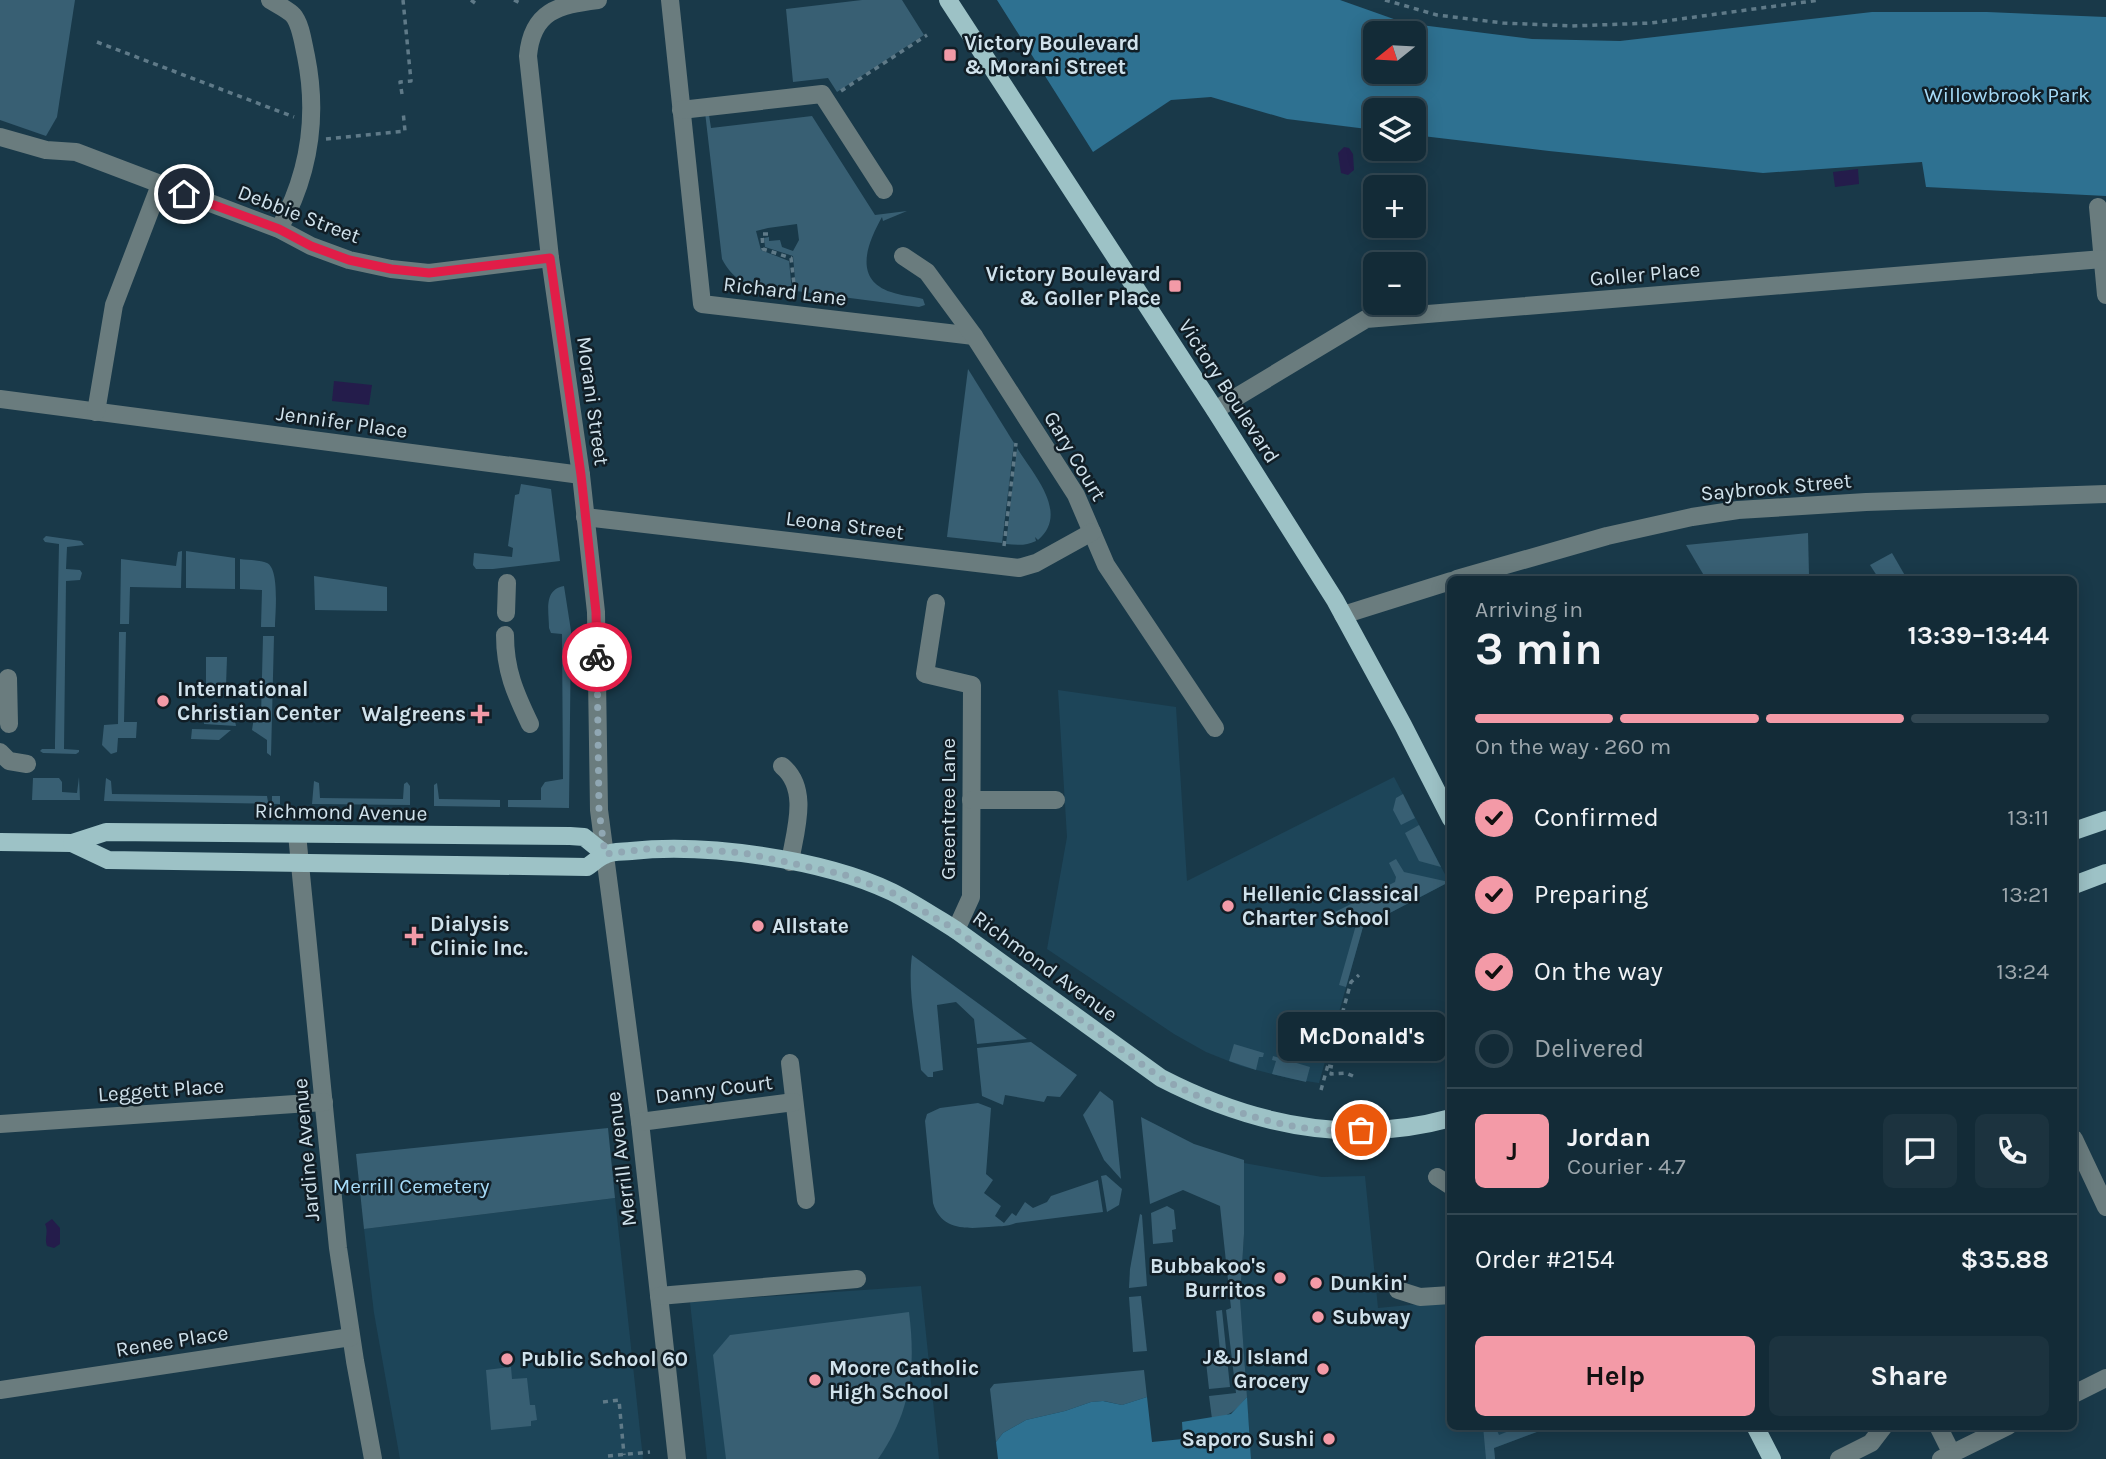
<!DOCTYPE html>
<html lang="en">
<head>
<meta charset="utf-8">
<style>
	:root { --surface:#132b37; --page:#1c333f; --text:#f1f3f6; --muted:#9da7ad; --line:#324752; --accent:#f39aa7 }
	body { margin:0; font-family:Karla,sans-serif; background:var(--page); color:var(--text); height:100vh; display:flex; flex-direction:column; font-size:26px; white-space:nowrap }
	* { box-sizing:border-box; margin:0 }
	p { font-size:23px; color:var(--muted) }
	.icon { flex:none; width:38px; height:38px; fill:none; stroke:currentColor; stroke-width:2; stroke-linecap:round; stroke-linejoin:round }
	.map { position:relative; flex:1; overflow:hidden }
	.side { position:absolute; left:1447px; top:576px; width:630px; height:854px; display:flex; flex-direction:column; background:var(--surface); border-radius:10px; box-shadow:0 4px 18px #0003,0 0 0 2px var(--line) }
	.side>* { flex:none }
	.needle { width:46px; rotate:252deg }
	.tools { position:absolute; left:1363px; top:21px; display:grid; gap:14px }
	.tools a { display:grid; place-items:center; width:63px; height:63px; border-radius:10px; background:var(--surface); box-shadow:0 4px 18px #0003,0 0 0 2px var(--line); font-size:35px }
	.pin { position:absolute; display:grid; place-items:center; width:60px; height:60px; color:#fff; margin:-30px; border:4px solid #fff; border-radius:50%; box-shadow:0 2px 7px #0007 }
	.courier { position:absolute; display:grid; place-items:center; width:70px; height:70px; margin:-35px; border:5px solid #e11d48; border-radius:50%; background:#fff; color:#222; box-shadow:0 2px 9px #0007 }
	.bubble { position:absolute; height:49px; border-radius:10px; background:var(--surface); box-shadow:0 4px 18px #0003,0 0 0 2px var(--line); font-size:23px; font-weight:700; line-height:49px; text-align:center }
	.overview em { font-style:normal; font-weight:700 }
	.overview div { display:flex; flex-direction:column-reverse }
	.overview { display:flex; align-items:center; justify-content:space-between; height:119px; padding:0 28px }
	h1 { font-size:46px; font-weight:700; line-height:52px }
	.bar { display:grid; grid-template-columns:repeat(4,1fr); gap:10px 7px; align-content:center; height:84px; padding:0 28px }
	.bar i { height:9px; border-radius:5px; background:var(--line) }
	.bar .selected { background:var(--accent) }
	.bar p { grid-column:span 4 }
	.line { display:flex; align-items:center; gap:18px; padding:0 28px; border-top:2px solid var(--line) }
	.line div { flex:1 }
	.round { display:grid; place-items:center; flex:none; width:74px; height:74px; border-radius:10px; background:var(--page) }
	ol { padding:0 28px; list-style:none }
	li { display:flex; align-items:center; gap:21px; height:77px }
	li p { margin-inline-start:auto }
	li .icon { padding:7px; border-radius:50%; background:var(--accent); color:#111; stroke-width:4 }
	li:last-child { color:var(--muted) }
	li i { width:38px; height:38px; border:4px solid var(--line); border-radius:50% }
	.primary-button { display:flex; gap:14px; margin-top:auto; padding:14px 28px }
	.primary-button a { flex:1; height:80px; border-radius:10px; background:var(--accent); color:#111; font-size:28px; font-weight:700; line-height:80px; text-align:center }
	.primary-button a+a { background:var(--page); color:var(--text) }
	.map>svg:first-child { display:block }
</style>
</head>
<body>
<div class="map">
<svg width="2106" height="1459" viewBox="0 0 2106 1459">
	<rect width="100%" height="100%" fill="#193949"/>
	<g fill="#1d4559">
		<path d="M1058,690L1176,707L1187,881L1394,777L1449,882L1363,927L1319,1083L1292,1079L1241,1066L1206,1052L1174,1034L1047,949L1067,837Z"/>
		<path d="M1244,1163L1322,1177L1365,1176L1378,1308L1451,1301V1426H1553L1494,1448L1495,1459H1251L1240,1298L1244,1234Z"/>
		<path d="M615,1198L643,1459H400L374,1313L364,1229Z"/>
		<path d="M921,1286L939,1459H707L690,1302Z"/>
	</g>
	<g fill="#385f73">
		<path d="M0,0H75L57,117L46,136L0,120Z"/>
		<path d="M862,0H902L924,35L837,92L828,78L793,82L786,9Z"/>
		<path d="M705,112L709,115L711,128L812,116L875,215L907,211L883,221L882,217C868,242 852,279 891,292C901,296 913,296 923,299L925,305L919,307L796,291L793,256L765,247L764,238L769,237V241L780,240L782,247L793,251L799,240L797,224L768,228L756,231L761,250L789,261L792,291C762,287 737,289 722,259Z"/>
		<path d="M968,369L1014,443L1002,543L947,537Z"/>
		<path d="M1017,448C1033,474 1070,513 1038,540L1035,537L1036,541C1026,546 1017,545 1006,544Z"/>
		<path d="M521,484L551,489L560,561L493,569H476L473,565L474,553L512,557L513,548L508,546L515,495L519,494Z"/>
		<path d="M1808,533L1809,575L1801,579H1706L1686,545Z"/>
		<path d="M46,536L81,541L84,545L67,547L66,569L80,570L82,573L80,580L66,581L64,749L79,750V752L76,754L43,753L40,751L42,749H55V742L59,544L45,542L43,539Z"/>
		<path d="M182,551L181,588L130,587L129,624H120L121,559L176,566L178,552Z"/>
		<path d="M186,551L235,558V589L186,588Z"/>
		<path d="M1892,553L1907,579H1879L1870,565Z"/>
		<path d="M240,559C248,560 260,560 267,563C280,569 275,615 275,627H261L262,590L240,589Z"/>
		<path d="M314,576L387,587V611L315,610Z"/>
		<path d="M564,586L571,631L569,808L508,807V800H541V788L545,782L563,779L562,634L551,633L549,628C549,611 543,590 564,586Z"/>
		<path d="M119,632H126L124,722H137L136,738H118L117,752L111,754L102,745L104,725L118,724Z"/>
		<path d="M263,636H274L271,756L267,753V740L252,730L254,717L261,716Z"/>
		<path d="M206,657H227L226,686L206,685Z"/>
		<path d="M205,714L234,716L236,726L204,724Z"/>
		<path d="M192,729L231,730L219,740L191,739Z"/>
		<path d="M33,778H59L62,782V792L77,793L79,777L80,800H32Z"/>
		<path d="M106,778L111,781L112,794L267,796L268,802L272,801V796H280V804L104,801Z"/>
		<path d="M314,781L319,783L320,798L403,799L404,784L407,782L410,786V805L312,804Z"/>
		<path d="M437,783L439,799L500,800V807L434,806V785Z"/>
		<path d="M1403,794L1415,818L1401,825L1393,810L1396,798Z"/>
		<path d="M1419,825L1441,867L1419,861L1405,833Z"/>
		<path d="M1396,859L1404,872L1449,882L1363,927L1346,987L1339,985L1356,925L1339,920L1335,912L1395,882L1396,877L1389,863Z"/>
		<path d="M912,955L1027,1039L977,1044L974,1019L956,1002L937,1005L943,1070L933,1072V1077H928L921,1070C917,1033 907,992 912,955Z"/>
		<path d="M1031,1042L1077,1075L1060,1097L1047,1096L1044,1102L1005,1095L1003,1105L982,1096L977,1048Z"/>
		<path d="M1234,1044L1264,1053L1263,1057H1259L1256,1070L1229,1061Z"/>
		<path d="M1273,1056L1310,1067L1306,1082L1272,1074L1276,1061L1272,1060Z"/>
		<path d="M1100,1091L1113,1101L1121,1179L1104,1160L1083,1115Z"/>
		<path d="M978,1103L991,1108L986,1174L993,1180L984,1193L1001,1206L995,1216L1004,1223L1012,1213L1016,1216L1025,1202L1033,1208L1047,1202L1051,1196L1098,1180L1103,1212L1016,1223C1006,1227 998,1226 989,1227C966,1229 941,1230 933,1203L925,1121L927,1114L940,1108Z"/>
		<path d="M1141,1117L1194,1144L1244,1160V1234L1240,1298L1247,1397C1236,1410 1229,1417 1212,1419L1209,1396L1236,1393L1226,1310L1231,1308L1220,1206L1183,1190L1150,1204Z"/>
		<path d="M608,1128L615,1198L364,1229L356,1154Z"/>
		<path d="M1106,1175L1122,1189L1119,1205L1107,1212L1101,1176Z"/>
		<path d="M1167,1206L1174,1210L1176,1229L1172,1230L1173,1242L1153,1244L1151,1213Z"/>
		<path d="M1140,1214L1142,1215L1147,1286L1129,1288L1130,1269Z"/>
		<path d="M1141,1296L1147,1351L1133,1352L1129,1297Z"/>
		<path d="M1222,1310L1230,1387L1209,1389L1205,1353L1220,1351L1216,1311Z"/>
		<path d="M909,1312C916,1368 911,1412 878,1459H726L713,1355L730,1335Z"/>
		<path d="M511,1367L512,1379L527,1378L530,1405H535L537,1420L531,1421V1426L491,1430L486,1370Z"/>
		<path d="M1144,1370L1147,1397L1122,1405L1104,1401L1091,1402L1065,1411L1026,1420L1003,1433L996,1442L990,1389L994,1384Z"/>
		<path d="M1483,1426H1495L1499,1435L1521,1426H1553L1494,1448L1495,1459H1486Z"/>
	</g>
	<g fill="#2e7191" fill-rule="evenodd">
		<path d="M997,0H1340L1405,23L1532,39L1620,41L1872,12H1987L2106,17V196L1926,187L1922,162L1763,173L1549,151L1414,135V110H1376L1375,130L1287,119L1211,97L1171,100L1093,152ZM1376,33H1414V72H1376Z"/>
		<path d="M1147,1397L1152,1442L1183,1439L1182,1422L1231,1414L1247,1397L1251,1459H998L996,1442L1003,1433L1026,1420L1065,1411L1091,1402L1103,1401L1122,1405Z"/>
	</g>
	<g fill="#241c4b">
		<path d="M1344,147L1349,148L1353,154L1354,170L1348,175L1341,173L1338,153Z"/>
		<path d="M1858,169L1859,184L1835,187L1833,172Z"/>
		<path d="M334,381L372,385L369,405L332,401Z"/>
		<path d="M52,1219L60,1228V1244L54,1248L47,1246C44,1239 49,1231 45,1224Z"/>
	</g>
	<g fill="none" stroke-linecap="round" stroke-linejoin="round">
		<g stroke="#5f7a88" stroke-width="3.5" stroke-dasharray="5 5" stroke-linecap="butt">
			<path d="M471,0L479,6"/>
			<path d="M514,0L522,4"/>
			<path d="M1385,0L1437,15L1503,23L1572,26L1651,23L1820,0"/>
			<path d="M97,42L294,117"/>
			<path d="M841,91L927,35"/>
			<path d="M402,94L400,82L411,81L403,0"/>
			<path d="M326,139L405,131L403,111"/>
			<path d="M768,234H762L763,249L791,258L795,293"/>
			<path d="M1004,546L1016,443"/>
			<path d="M1328,1066L1333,1067L1331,1074L1346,1073L1353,1076"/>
			<path d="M1321,1090L1351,982L1359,975"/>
			<path d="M603,1402L619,1400L624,1455"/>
			<path d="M608,1456L650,1452"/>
		</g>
		<g stroke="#6a7c7e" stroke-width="18">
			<path d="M270,0C276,4 287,9 293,15C301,24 303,43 306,56C318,116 309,175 279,229"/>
			<path d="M598,0C558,5 532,11 528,56L550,258L581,475L596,612L599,810L640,1122L677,1459"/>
			<path d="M670,0L702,304L974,336"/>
			<path d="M681,110L822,94L884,190"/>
			<path d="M0,137L46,150L76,152L279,229L311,246L349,260L391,269L429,273L550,258"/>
			<path d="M2098,207L2106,295"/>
			<path d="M903,256L927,272L974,336L1076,495L1106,565L1215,728"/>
			<path d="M0,399L581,475"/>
			<path d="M1215,410L1366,319L2103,259"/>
			<path d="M96,412L114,305L160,185"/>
			<path d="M585,517L1019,568L1036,563L1092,532"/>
			<path d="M1457,579L1607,536L1692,517L1738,510L1866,502L2106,494"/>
			<path d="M936,603L925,674L972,685L971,897L956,930"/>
			<path d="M506,613L507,583"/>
			<path d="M1343,615L1451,581"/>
			<path d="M505,635C505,670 515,693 530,724"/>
			<path d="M8,678L9,724"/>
			<path d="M0,752L9,761L27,764"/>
			<path d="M782,766C810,789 795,831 790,862"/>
			<path d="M971,800H1056"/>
			<path d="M297,834L338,1248L355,1361L373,1459"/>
			<path d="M790,1063L806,1200"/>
			<path d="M640,1122L794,1102"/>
			<path d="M0,1124L324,1102"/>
			<path d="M2074,1139L2106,1207"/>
			<path d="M1437,1177L1451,1186"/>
			<path d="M1398,1290L1420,1297L1451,1295"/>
			<path d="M659,1296L857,1279"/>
			<path d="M0,1390L351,1337"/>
			<path d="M2074,1394L2106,1378"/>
			<path d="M1938,1426L1952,1454"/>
			<path d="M1839,1459L1871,1443L1884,1426"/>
			<path d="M1941,1459L2008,1426"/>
		</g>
		<g stroke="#9dc2c6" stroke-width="18">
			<path d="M948,0L1215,410L1335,600L1403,725L1451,819"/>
			<path d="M2074,831L2106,820"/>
			<path d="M0,842L72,843L106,832L570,836L584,837L605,854"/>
			<path d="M72,843L108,860L587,867C593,863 599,857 605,855C612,851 623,852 631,851C706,843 823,859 892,892C914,903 935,917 956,930L1161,1078C1252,1125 1350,1146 1451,1118"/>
			<path d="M2074,885L2106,873"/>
			<path d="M1755,1426L1772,1459"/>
		</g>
	</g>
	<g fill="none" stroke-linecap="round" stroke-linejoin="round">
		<path stroke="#90a7b3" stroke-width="7" stroke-dasharray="0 12.6" d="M597,657L599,810L605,854L647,849H695L744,853L842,874L891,892L956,930L1161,1078C1222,1110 1291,1135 1361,1130"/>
		<path stroke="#e11d48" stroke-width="9" d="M184,194L279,229L311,246L349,260L391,269L429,273L550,258L581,475L596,612L597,657"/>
	</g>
	<g fill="#f39aa7" stroke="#111e26" stroke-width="2.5">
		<rect x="943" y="48" width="14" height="14" rx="3.5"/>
		<rect x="1168" y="279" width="14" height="14" rx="3.5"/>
		<circle cx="163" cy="701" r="7"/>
		<path d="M476.5 703.5h7v7h7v7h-7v7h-7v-7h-7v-7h7z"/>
		<circle cx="1228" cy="906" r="7"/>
		<circle cx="758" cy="926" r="7"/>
		<path d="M410.5 925.5h7v7h7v7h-7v7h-7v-7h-7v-7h7z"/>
		<circle cx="1280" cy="1278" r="7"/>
		<circle cx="1316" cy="1283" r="7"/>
		<circle cx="1318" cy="1317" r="7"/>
		<circle cx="507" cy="1359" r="7"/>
		<circle cx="1323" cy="1369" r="7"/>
		<circle cx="815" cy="1380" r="7"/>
		<circle cx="1329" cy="1439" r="7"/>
	</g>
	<g text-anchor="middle" stroke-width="5" stroke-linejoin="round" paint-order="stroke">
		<g font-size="21" font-weight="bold" fill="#d0e2ec" stroke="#111e26" text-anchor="start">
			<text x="964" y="50">Victory Boulevard<tspan x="964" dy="24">&amp; Morani Street</tspan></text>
			<text x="1161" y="281" text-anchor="end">Victory Boulevard<tspan x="1161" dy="24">&amp; Goller Place</tspan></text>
			<text x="177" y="696">International<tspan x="177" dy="24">Christian Center</tspan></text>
			<text x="466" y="721" text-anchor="end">Walgreens</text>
			<text x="1242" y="901">Hellenic Classical<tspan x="1242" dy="24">Charter School</tspan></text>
			<text x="430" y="931">Dialysis<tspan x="430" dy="24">Clinic Inc.</tspan></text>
			<text x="772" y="933">Allstate</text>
			<text x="1266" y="1273" text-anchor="end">Bubbakoo's<tspan x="1266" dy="24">Burritos</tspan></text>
			<text x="1330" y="1290">Dunkin'</text>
			<text x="1332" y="1324">Subway</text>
			<text x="1309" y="1364" text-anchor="end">J&amp;J Island<tspan x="1309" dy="24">Grocery</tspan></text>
			<text x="521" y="1366">Public School 60</text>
			<text x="829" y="1375">Moore Catholic<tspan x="829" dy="24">High School</tspan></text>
			<text x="1315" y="1446" text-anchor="end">Saporo Sushi</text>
		</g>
		<g font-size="21" fill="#a6dbf8" stroke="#111e26">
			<text x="2007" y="102">Willowbrook Park</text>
			<text x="411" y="1193">Merrill Cemetery</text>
		</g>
		<g font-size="21" fill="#d0e2ec" stroke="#111e26">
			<text transform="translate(299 214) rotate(21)" y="7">Debbie Street</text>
			<text transform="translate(1645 274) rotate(-5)" y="7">Goller Place</text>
			<text transform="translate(785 291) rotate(7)" y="7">Richard Lane</text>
			<text transform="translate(1229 391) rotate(57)" y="7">Victory Boulevard</text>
			<text transform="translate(593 401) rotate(82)" y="7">Morani Street</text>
			<text transform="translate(342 422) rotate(8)" y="7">Jennifer Place</text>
			<text transform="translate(1075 456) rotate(59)" y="7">Gary Court</text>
			<text transform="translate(1776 487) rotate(-5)" y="7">Saybrook Street</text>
			<text transform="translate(845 525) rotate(7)" y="7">Leona Street</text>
			<text transform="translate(948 809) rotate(-90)" y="7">Greentree Lane</text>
			<text transform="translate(341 812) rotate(1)" y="7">Richmond Avenue</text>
			<text transform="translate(1045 966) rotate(36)" y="7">Richmond Avenue</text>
			<text transform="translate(714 1089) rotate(-7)" y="7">Danny Court</text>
			<text transform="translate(161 1090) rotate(-4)" y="7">Leggett Place</text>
			<text transform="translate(306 1150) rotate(-95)" y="7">Jardine Avenue</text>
			<text transform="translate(621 1159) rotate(-97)" y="7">Merrill Avenue</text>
			<text transform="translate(172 1341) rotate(-9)" y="7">Renee Place</text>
		</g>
	</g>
</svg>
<div class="tools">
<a><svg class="needle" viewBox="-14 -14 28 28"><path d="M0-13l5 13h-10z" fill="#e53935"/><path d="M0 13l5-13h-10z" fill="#9da7ad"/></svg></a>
<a><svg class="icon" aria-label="layers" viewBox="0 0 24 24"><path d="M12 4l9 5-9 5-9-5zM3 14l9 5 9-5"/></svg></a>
<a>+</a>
<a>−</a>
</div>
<div class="pin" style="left:1361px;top:1130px;background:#ea580c"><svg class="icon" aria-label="bag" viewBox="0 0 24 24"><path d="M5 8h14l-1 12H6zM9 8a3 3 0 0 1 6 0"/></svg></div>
<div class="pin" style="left:184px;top:194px;background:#1f2937"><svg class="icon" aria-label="home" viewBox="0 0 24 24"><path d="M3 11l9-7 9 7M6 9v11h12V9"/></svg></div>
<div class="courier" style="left:597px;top:657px"><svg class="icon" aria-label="bike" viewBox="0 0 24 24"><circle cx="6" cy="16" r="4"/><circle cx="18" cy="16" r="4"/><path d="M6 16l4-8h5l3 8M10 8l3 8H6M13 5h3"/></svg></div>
<div class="bubble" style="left:1278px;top:1012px;width:168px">McDonald's</div>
<section class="side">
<div class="overview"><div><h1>3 min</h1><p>Arriving in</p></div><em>13:39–13:44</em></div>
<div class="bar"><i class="selected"></i><i class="selected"></i><i class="selected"></i><i></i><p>On the way · 260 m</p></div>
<ol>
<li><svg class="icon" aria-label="check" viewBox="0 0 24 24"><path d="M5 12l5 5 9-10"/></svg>Confirmed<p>13:11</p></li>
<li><svg class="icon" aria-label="check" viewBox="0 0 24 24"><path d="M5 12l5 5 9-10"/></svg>Preparing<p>13:21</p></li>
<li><svg class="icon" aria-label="check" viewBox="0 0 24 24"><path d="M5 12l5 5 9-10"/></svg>On the way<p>13:24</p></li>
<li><i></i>Delivered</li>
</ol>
<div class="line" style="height:126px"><b class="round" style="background:var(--accent);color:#111">J</b><div><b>Jordan</b><p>Courier · 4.7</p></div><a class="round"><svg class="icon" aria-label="chat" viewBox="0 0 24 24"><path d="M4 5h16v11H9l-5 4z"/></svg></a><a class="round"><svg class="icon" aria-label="phone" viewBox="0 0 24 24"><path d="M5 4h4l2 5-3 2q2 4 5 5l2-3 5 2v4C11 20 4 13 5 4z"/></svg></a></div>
<div class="line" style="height:91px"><div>Order #2154</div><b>$35.88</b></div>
<div class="primary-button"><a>Help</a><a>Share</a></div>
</section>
</div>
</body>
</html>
